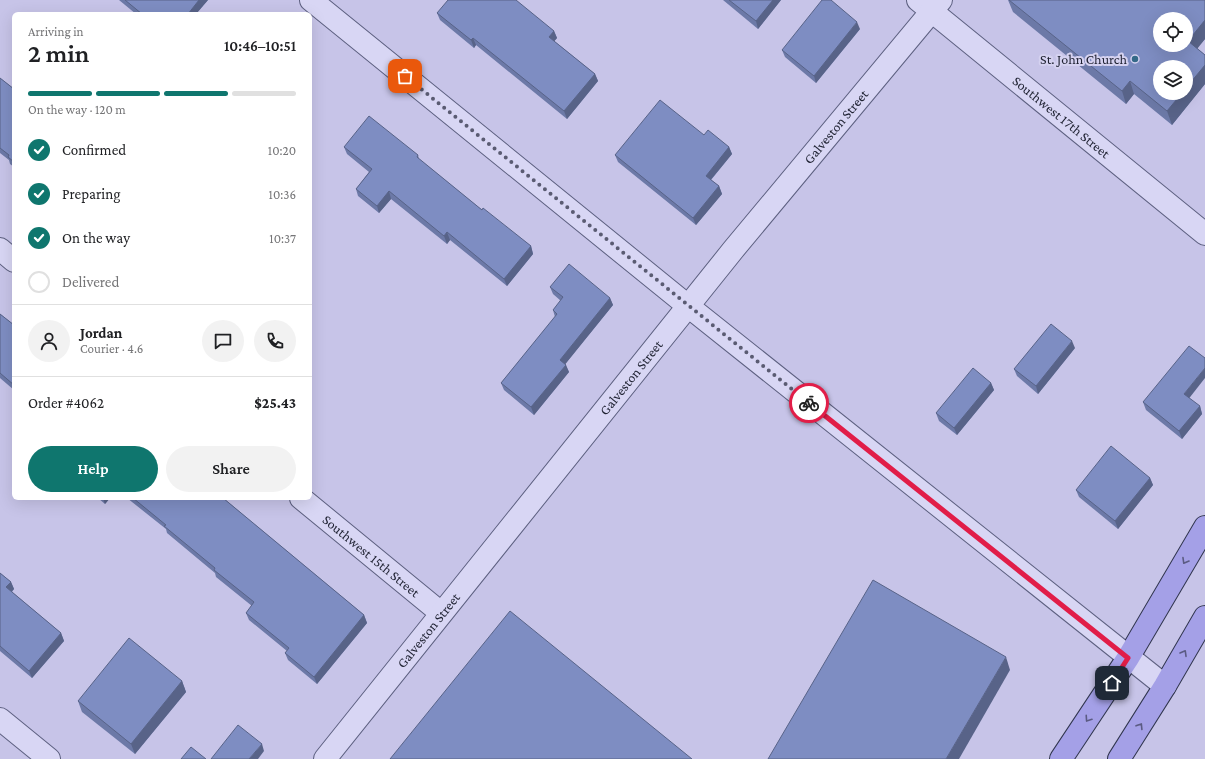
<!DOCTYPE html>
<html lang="en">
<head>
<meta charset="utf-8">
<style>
	:root { --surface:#fff; --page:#f2f2f2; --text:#202124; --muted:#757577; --line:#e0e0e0; --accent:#0f766e }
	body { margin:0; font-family:"Crimson Pro",serif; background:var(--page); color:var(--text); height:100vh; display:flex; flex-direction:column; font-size:15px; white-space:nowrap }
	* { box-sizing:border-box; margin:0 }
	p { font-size:13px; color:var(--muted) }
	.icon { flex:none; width:22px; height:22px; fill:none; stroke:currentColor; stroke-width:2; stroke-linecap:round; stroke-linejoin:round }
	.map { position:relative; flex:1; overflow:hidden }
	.side { position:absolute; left:12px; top:12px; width:300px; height:488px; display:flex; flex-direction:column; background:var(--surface); border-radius:6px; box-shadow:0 4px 16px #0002 }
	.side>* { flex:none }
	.controls { position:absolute; left:1153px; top:12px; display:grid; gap:8px }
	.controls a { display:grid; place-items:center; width:40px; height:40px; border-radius:50%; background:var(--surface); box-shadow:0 4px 16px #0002; font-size:20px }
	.pin { position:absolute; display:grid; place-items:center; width:34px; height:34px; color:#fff; margin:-17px; border-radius:8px; box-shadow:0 2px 6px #0006 }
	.courier { position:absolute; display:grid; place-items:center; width:40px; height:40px; margin:-20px; border:3px solid #e11d48; border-radius:50%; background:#fff; color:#222; box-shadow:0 1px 5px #0007 }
	.headline em { font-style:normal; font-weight:600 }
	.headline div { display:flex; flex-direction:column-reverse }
	.headline { display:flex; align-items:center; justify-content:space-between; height:68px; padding:0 16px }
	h1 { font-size:26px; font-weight:600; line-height:30px }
	.bar { display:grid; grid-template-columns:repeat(4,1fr); gap:6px 4px; align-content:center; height:48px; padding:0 16px }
	.bar i { height:5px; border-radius:3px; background:var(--line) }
	.bar .current { background:var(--accent) }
	.bar p { grid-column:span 4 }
	.line { display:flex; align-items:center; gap:10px; padding:0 16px; border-top:1px solid var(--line) }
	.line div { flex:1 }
	.round { display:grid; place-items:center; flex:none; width:42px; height:42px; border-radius:21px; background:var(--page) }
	ol { padding:0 16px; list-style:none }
	li { display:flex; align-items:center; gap:12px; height:44px }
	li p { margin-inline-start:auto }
	li .icon { padding:4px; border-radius:50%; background:var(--accent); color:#fff; stroke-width:4 }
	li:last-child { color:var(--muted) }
	li i { width:22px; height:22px; border:2px solid var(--line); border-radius:50% }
	.button { display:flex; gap:8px; margin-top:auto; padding:8px 16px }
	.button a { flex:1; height:46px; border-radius:24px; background:var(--accent); color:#fff; font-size:16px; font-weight:600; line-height:46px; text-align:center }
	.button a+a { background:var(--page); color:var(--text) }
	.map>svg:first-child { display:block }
</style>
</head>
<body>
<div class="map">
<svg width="1205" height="759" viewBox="0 0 1205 759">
	<rect width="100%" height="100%" fill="#c7c4e8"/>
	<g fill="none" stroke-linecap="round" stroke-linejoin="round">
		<defs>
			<g id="minor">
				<path d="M311,0L688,306L1165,686"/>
				<path id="s1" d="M918,0L1205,234"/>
				<path d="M0,249L14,261"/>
				<path id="s2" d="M301,498L441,613"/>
				<path d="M0,719L49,759"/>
				<path id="s3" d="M325,759L733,250L941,0"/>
			</g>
			<g id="major">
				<path d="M1061,759L1128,658L1205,527"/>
				<path d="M1119,759L1165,686L1205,617"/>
			</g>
		</defs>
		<use href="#minor" stroke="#5d6080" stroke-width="24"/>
		<use href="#major" stroke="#30354e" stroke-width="24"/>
		<use href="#minor" stroke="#d8d6f4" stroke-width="22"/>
		<use href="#major" stroke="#a4a0e7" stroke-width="22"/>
	</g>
	<g fill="#6c79a7">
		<path d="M119,0H208L196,14H136Z"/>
		<path d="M723,0H781L758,29Z"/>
		<path d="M1008,0H1205V39L1197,48L1205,55V84L1172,125L1134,94L1126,104L1013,12Z"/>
		<path d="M437,13L554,31L557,38L554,41L595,74L598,81L567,119L476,45L474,48L440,20Z"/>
		<path d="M860,29L816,83L785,57L782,50Z"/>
		<path d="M0,78L14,89V167L10,164L9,160L0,153Z"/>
		<path d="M704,135L729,147L732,154L711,180L719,186L722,194L696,225L618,162L615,155Z"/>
		<path d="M344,147L418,155L419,159L482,210L531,246L533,254L507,286L450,240L447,244L391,199L379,213L358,196L356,189L369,172L347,154Z"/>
		<path d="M550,287L610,298L613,305L565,364L569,372L534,415L504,390L501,383L555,317L553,310L561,301L553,294Z"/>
		<path d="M0,314L14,325V390L0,378Z"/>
		<path d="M1075,348L1038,394L1017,376L1014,369Z"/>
		<path d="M991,383L994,390L957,435L939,421L936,413Z"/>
		<path d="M1143,402L1200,406L1202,414L1182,439L1146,410Z"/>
		<path d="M1150,478L1153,485L1118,529L1079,497L1076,490Z"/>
		<path d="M98,498H110L105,504Z"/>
		<path d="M127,498H223L364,615L367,623L317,684L288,660L285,653L287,651L249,620L246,613L252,606L216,577L215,573L167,533L166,529Z"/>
		<path d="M0,573L11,582L14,589L12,592L61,633L64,641L32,678L0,651Z"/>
		<path d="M182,681L186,692L135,754L82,712L78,701Z"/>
	</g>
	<g fill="#586388">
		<path d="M199,0H208L196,14H188Z"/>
		<path d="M773,0H781L758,29L756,21Z"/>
		<path d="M1205,20V39L1193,54L1188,41Z"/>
		<path d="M857,22L860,29L816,83L814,76Z"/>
		<path d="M554,31L557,38L552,44L549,37Z"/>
		<path d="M473,38L476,45L474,48L471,40Z"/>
		<path d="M1205,65V84L1172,125L1167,111L1182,93H1186V88Z"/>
		<path d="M595,74L598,81L567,119L564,111Z"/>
		<path d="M1130,81L1134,94L1126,104L1122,91Z"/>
		<path d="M729,147L732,154L708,183L706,176Z"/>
		<path d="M719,186L722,194L696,225L693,218Z"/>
		<path d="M389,191L391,199L379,213L377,206Z"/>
		<path d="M447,232L450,240L447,244L444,236Z"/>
		<path d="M531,246L533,254L507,286L504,279Z"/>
		<path d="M610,298L613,305L563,367L560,360Z"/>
		<path d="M1072,341L1075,348L1038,394L1036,386Z"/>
		<path d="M566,365L569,372L534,415L531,407Z"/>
		<path d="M1205,368V378L1187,401L1184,394Z"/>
		<path d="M991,383L994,390L957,435L954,428Z"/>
		<path d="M1200,406L1202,414L1182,439L1179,431Z"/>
		<path d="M1150,478L1153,485L1118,529L1115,521Z"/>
		<path d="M103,498H110L105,504Z"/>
		<path d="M11,582L14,589L9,594L6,587Z"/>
		<path d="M364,615L367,623L317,684L314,677Z"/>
		<path d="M61,633L64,641L32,678L29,671Z"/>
		<path d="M1006,657L1010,670L959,759H946Z"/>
		<path d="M182,681L186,692L135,754L131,744Z"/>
		<path d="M262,744L264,751L258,759H249Z"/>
	</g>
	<g fill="#7e8dc2" stroke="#586388" fill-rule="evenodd">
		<path d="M125,0H199L188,14H142Z"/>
		<path d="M448,0H516L554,31L549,37L595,74L564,111L473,38L471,40L437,13Z"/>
		<path d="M729,0H773L756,21Z"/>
		<path d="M822,0H831L857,22L814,76L782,50Z"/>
		<path d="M1009,0H1205V20L1188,41L1205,55V65L1186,88V67H1160V93H1182L1167,111L1130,81L1122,91ZM1160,19H1186V45H1160Z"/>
		<path d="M0,78L14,89V162L8,157L9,155L0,148Z"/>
		<path d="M660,100L704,135L708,130L729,147L706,176L719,186L693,218L615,155Z"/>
		<path d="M369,116L418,155L417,157L482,210L483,208L531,246L504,279L447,232L444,236L389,191L377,206L356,189L372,169L344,147Z"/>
		<path d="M569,264L610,298L560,360L566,365L531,407L501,383L557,314L553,310L563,297L550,287Z"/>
		<path d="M0,314L14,325V385L0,373Z"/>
		<path d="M1051,324L1072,341L1036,386L1014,369Z"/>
		<path d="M1189,346L1205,358V368L1184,394L1200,406L1179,431L1143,402Z"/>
		<path d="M973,368L991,383L954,428L936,413Z"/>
		<path d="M1111,446L1150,478L1115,521L1076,490Z"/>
		<path d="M133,498H223L364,615L314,677L285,653L289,648L246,613L254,602L214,570L215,568L164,526L166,525Z"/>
		<path d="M0,573L11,582L6,587L61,633L29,671L0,646Z"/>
		<path d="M873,580L1006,657L946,759H768Z"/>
		<path d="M510,611L692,759H390Z"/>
		<path d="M129,638L182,681L131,744L78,701Z"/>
		<path d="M238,725L262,744L249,759H211Z"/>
		<path d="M191,747L206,759H181Z"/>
	</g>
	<defs><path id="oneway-chevron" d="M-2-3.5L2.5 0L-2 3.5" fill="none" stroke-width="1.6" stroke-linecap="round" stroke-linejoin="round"/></defs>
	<g stroke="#5b5b83">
		<use href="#oneway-chevron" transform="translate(1185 561) rotate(120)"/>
		<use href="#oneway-chevron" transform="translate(1184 653) rotate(-60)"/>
		<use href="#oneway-chevron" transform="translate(1088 719) rotate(124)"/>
		<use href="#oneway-chevron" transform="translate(1140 726) rotate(-58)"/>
	</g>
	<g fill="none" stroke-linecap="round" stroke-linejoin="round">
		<path stroke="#5a5b72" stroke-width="4" stroke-dasharray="0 7.2" d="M405,76L809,403"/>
		<path stroke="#e11d48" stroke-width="5" d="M809,403L1128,658L1112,683"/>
	</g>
	<circle fill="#346988" stroke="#d5d2f0" stroke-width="1.5" cx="1135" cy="59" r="4"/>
	<g text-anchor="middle" stroke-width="4" stroke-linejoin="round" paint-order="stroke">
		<g font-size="14" fill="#1f2232" stroke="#d5d2f0" text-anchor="end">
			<text x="1127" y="64">St. John Church</text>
		</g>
		<g font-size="14" fill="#1f2232" stroke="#d5d2f0">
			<text dy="5" stroke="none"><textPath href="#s1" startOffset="185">Southwest 17th Street</textPath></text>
			<text dy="5" stroke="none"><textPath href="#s3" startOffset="813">Galveston Street</textPath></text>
			<text dy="5" stroke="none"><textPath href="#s3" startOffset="489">Galveston Street</textPath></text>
			<text dy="5" stroke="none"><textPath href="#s2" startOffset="91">Southwest 15th Street</textPath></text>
			<text dy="5" stroke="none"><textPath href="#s3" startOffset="165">Galveston Street</textPath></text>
		</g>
	</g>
</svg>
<div class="controls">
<a><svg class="icon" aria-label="locate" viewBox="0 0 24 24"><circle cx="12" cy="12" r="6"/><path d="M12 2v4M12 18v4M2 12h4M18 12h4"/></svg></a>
<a><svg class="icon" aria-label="layers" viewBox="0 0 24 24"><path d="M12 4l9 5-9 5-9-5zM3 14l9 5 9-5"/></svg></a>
</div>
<div class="pin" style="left:405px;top:76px;background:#ea580c"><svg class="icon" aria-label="bag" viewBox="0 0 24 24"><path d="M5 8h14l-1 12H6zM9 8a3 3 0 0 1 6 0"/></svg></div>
<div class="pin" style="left:1112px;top:683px;background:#1f2937"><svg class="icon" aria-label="home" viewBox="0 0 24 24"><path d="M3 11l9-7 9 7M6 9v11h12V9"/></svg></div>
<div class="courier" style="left:809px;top:403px"><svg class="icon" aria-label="bike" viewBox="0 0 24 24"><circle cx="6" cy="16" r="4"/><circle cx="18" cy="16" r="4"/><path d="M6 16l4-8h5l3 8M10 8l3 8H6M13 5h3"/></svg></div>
<section class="side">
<div class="headline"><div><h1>2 min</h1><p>Arriving in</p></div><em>10:46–10:51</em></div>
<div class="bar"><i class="current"></i><i class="current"></i><i class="current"></i><i></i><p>On the way · 120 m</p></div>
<ol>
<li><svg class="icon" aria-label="check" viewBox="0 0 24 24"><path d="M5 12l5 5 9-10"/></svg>Confirmed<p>10:20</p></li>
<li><svg class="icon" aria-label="check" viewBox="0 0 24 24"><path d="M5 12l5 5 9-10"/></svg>Preparing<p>10:36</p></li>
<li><svg class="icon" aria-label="check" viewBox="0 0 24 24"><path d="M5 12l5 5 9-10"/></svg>On the way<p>10:37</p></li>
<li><i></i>Delivered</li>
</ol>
<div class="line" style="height:72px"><a class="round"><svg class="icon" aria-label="person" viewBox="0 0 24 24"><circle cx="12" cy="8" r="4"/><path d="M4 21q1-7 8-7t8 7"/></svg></a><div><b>Jordan</b><p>Courier · 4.6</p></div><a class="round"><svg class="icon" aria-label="chat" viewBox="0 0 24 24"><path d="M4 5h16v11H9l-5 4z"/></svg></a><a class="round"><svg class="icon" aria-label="phone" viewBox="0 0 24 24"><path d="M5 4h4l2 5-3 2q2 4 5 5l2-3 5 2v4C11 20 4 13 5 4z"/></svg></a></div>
<div class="line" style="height:52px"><div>Order #4062</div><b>$25.43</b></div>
<div class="button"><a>Help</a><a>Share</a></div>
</section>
</div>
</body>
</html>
